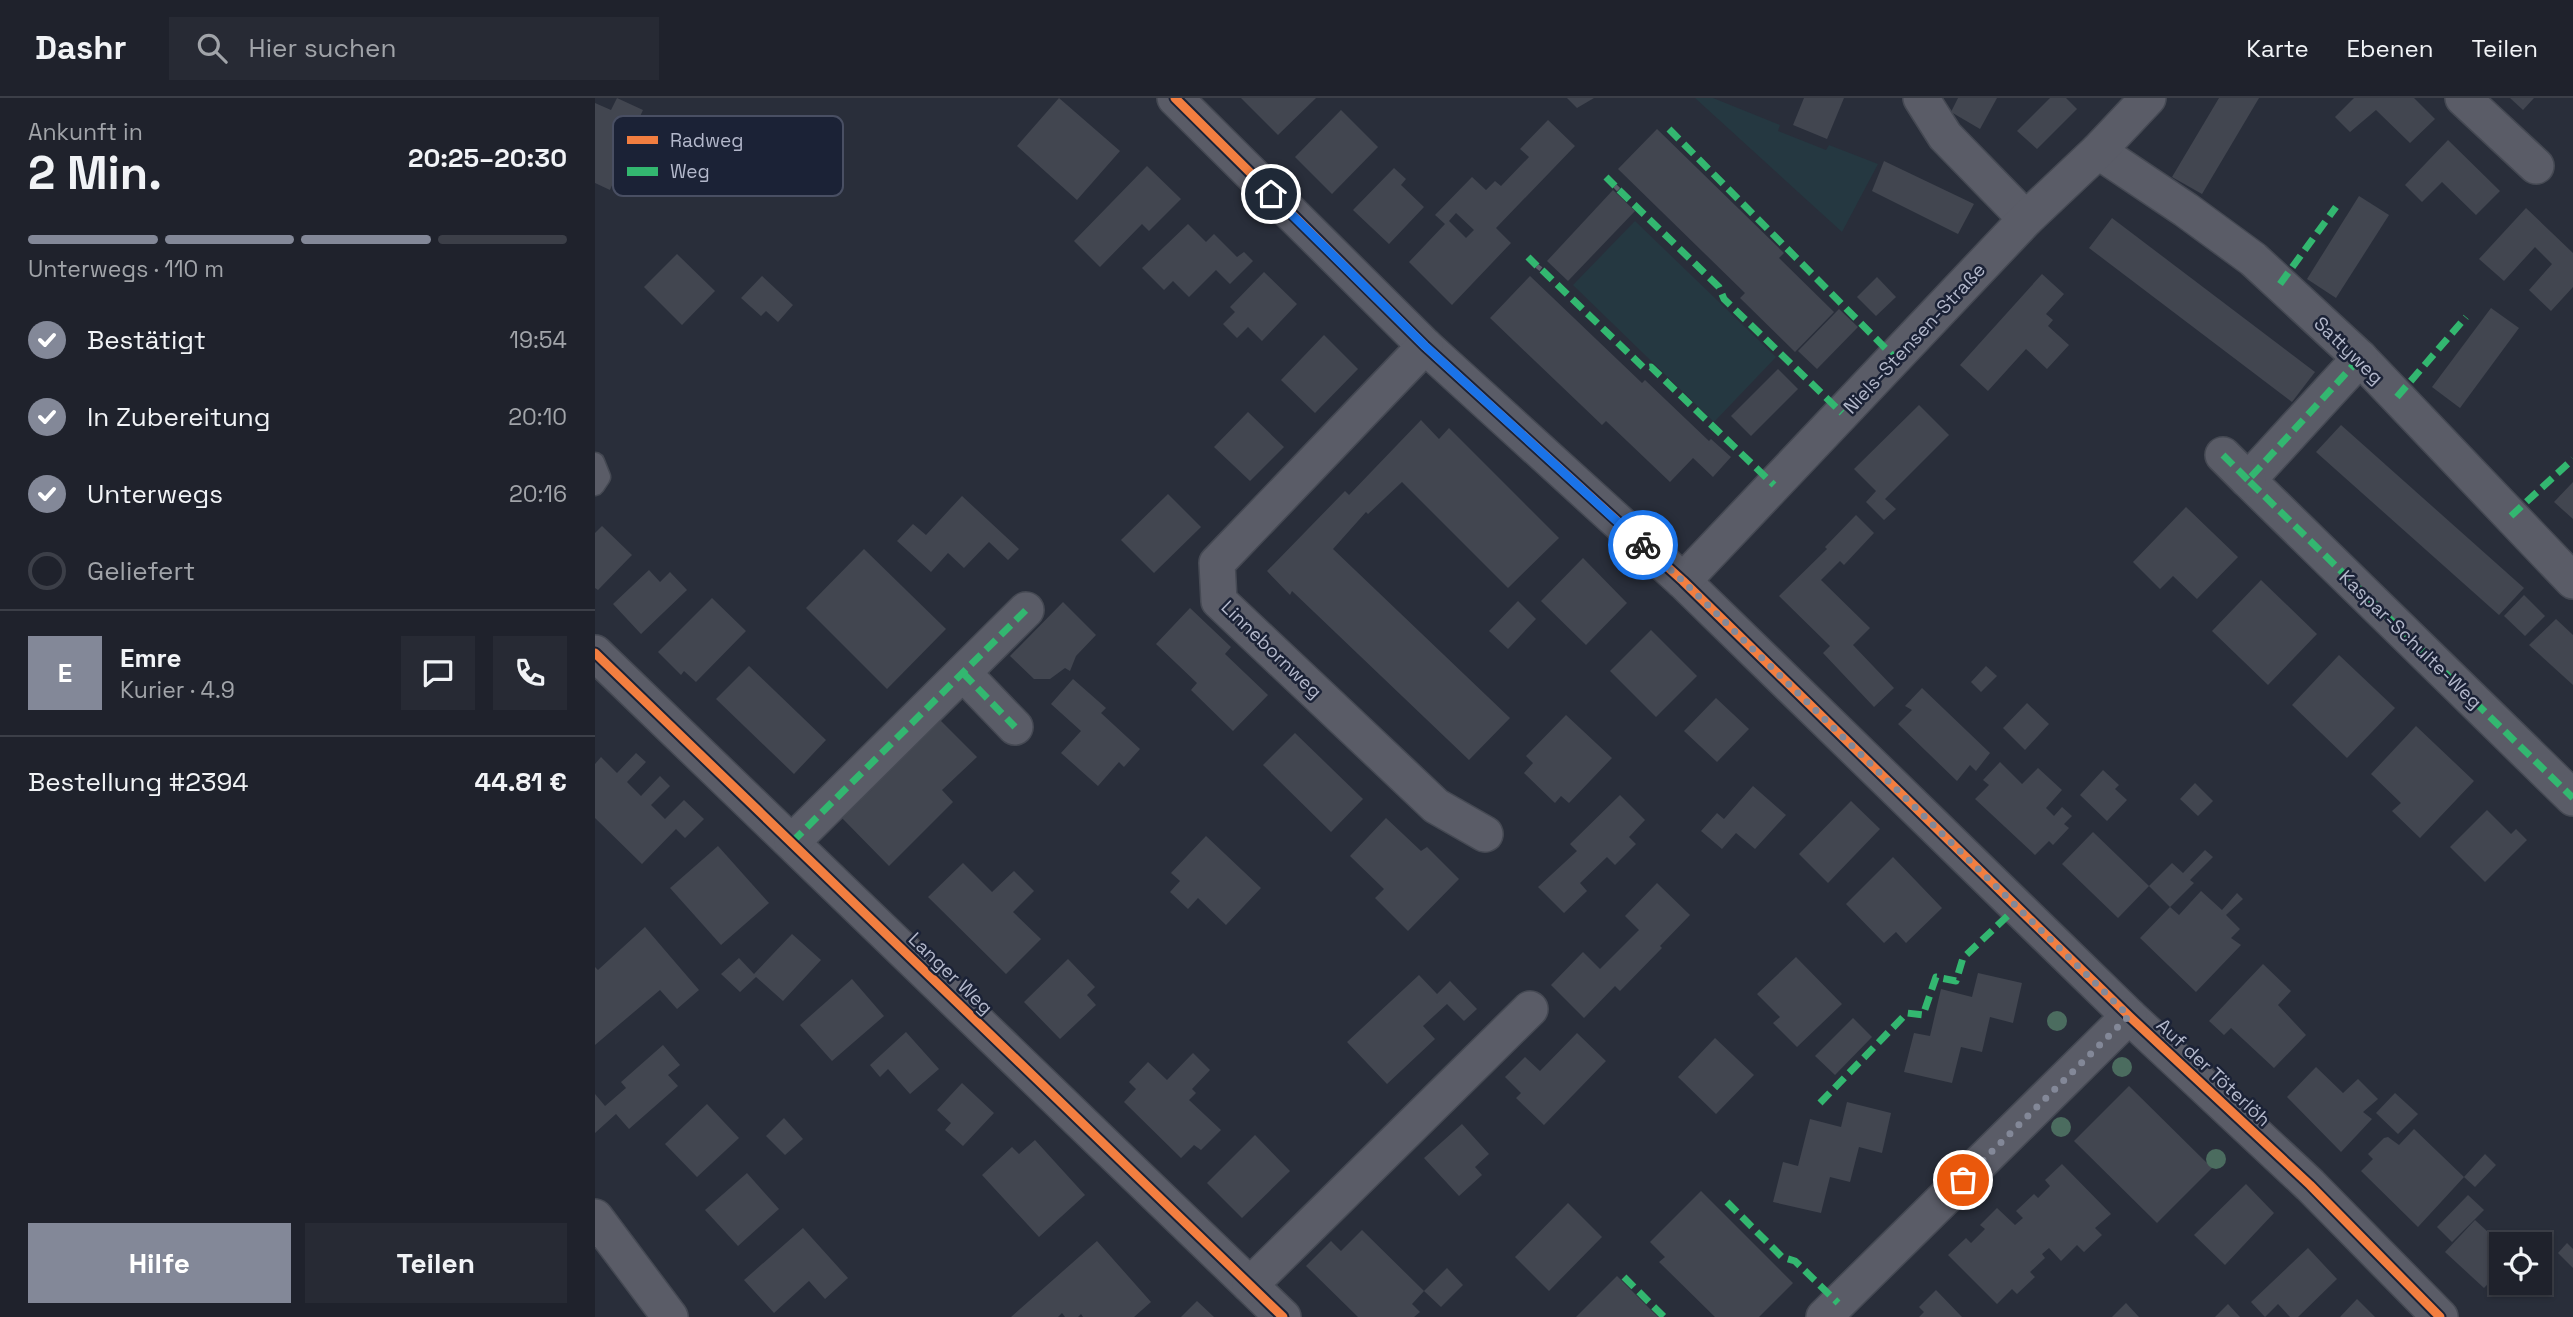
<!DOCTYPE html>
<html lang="de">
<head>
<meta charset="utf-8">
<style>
	:root { --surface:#1f222c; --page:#272a34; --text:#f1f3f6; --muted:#a1a4a9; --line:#3c3f48; --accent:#838898 }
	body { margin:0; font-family:"Space Grotesk",sans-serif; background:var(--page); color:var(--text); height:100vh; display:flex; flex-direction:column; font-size:26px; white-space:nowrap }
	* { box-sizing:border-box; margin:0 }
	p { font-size:23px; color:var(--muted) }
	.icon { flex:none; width:38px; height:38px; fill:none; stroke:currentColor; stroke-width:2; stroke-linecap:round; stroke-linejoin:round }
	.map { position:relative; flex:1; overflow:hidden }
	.sheet { display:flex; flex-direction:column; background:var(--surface); width:595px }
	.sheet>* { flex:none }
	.buttons { position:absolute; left:1894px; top:1134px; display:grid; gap:14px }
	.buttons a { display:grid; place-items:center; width:63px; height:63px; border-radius:0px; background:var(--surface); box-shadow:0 2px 5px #0004,0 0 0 2px var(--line); font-size:35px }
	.pin { position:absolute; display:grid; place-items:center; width:60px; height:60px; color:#fff; margin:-30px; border:4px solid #fff; border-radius:50%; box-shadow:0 2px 7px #0007 }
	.courier { position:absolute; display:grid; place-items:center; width:70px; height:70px; margin:-35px; border:5px solid #1a73e8; border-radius:50%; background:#fff; color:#222; box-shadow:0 2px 9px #0007 }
	.headline em { font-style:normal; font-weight:700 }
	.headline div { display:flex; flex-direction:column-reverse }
	.headline { display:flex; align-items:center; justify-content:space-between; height:119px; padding:0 28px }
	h1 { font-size:46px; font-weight:700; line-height:52px }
	.bar { display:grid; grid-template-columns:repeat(4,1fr); gap:10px 7px; align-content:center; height:84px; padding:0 28px }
	.bar i { height:9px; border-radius:5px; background:var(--line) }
	.bar .current { background:var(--accent) }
	.bar p { grid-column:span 4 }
	.line { display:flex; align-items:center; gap:18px; padding:0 28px; border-top:2px solid var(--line) }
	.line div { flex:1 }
	.round { display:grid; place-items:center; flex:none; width:74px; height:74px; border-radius:0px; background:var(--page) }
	ol { padding:0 28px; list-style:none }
	li { display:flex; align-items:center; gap:21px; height:77px }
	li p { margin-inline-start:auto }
	li .icon { padding:7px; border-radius:50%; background:var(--accent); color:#fff; stroke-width:4 }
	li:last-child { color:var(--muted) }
	li i { width:38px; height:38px; border:4px solid var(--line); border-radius:50% }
	.primary-button { display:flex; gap:14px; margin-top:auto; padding:14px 28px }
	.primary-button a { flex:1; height:80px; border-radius:0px; background:var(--accent); color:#fff; font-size:28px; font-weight:700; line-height:80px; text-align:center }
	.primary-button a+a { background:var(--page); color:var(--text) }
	header { display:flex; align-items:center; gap:42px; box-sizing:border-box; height:98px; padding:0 35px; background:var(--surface); border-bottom:2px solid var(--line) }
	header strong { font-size:33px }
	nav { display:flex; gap:38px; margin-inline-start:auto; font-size:24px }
	.search { width:490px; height:63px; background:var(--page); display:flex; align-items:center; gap:18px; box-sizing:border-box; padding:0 24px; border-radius:0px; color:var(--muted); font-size:26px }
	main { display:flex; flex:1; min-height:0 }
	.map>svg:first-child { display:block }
</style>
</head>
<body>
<header>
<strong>Dashr</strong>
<div class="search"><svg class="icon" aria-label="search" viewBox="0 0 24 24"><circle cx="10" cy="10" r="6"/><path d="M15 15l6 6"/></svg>Hier suchen</div>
<nav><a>Karte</a><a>Ebenen</a><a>Teilen</a></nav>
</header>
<main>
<section class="sheet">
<div class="headline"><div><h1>2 Min.</h1><p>Ankunft in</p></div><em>20:25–20:30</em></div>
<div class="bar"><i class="current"></i><i class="current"></i><i class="current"></i><i></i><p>Unterwegs · 110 m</p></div>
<ol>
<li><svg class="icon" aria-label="check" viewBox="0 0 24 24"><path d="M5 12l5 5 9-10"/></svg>Bestätigt<p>19:54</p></li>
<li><svg class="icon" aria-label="check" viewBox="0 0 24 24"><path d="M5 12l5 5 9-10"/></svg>In Zubereitung<p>20:10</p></li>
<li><svg class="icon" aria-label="check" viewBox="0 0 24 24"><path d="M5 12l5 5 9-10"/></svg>Unterwegs<p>20:16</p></li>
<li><i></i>Geliefert</li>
</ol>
<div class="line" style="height:126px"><b class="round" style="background:var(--accent);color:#fff">E</b><div><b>Emre</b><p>Kurier · 4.9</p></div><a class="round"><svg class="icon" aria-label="chat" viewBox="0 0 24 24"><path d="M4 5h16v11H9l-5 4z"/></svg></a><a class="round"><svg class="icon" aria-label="phone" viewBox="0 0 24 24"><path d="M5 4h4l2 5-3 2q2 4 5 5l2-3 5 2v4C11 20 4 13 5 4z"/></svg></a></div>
<div class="line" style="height:91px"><div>Bestellung #2394</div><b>44.81 €</b></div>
<div class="primary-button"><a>Hilfe</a><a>Teilen</a></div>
</section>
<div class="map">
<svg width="1978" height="1219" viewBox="0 0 1978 1219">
	<rect width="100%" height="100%" fill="#292e3a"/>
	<g fill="#253841">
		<path d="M1100,0H1118L1185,27L1183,33L1231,52L1234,47L1283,66L1247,134Z"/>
		<path d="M1040,123L1181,259L1119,324L978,187Z"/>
	</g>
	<g fill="#424650" fill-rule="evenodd">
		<path d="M22,0L48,12L17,78L20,80L15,92L0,85V5L16,12Z"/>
		<path d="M464,0L525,53L482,102L422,48Z"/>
		<path d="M646,0H721L683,37Z"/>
		<path d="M972,0H999L982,10Z"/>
		<path d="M1209,0H1249L1232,41L1198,27Z"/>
		<path d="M1363,0H1402L1385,31L1356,14Z"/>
		<path d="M1455,0H1471L1482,11L1442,51L1422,33Z"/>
		<path d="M1624,0H1664L1607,96L1577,79Z"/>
		<path d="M1759,0H1819L1840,21L1815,45L1781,12L1755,34L1740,19Z"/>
		<path d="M1915,0H1939L1928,12Z"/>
		<path d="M746,12L783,49L737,96L700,59Z"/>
		<path d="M953,22L980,48L901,130L916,145L857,207L814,164L850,126L840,117L877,79L891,92L900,83L906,88L934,59L925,51ZM861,115L879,132L871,140L854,123Z"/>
		<path d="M1062,31L1189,155L1184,160L1239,214L1200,254L1145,200L1150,195L1023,71Z"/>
		<path d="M1853,42L1905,93L1881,117L1847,84L1827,104L1810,87Z"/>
		<path d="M1289,63L1379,106L1363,136L1277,93Z"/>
		<path d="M552,68L586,101L554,133L547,126L505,169L479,143Z"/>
		<path d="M799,70L811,81L806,87L829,109L794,146L758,112Z"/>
		<path d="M1018,92L1040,113L973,183L952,163Z"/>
		<path d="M1764,98L1794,117L1741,200L1712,181Z"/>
		<path d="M1931,110L1978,155V189L1956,213L1934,192L1957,166L1940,149L1909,183L1884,161Z"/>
		<path d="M1517,120L1720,274L1697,304L1494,150Z"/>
		<path d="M593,126L611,144L619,136L642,159L649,154L658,163L635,186L621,172L594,199L578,183L569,192L547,170Z"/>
		<path d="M82,156L120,193L87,227L49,189Z"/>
		<path d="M669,174L702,206L667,243L653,229L642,240L628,226L640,214L635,209Z"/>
		<path d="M1447,176L1469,196L1451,216L1458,222L1453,228L1474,247L1452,271L1431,251L1393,293L1365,267Z"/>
		<path d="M167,178L198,207L183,224L171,213L166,218L146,200Z"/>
		<path d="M935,178L1047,285L1050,282L1114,343L1116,341L1136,359L1118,379L1098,360L1075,384L1011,323L1007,327L895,220Z"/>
		<path d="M1282,179L1301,199L1281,218L1262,199Z"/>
		<path d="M1896,210L1924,230L1865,310L1837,289Z"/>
		<path d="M1244,211L1263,229L1222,271L1203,253Z"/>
		<path d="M729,237L763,271L720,315L686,282Z"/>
		<path d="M1183,271L1203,291L1156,338L1136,318Z"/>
		<path d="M1324,307L1354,337L1290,401L1301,411L1289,422L1271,404L1281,393L1259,371Z"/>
		<path d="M653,314L689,349L655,383L619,349Z"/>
		<path d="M826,322L844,341L854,330L964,440L913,490L807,384L773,416L771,414L738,451L915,620L874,662L697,493L695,497L672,473L750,393L754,397Z"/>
		<path d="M1746,327L1929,490L1904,517L1721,354Z"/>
		<path d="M1978,384V421L1959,404Z"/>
		<path d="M573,396L606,429L559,475L526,442Z"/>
		<path d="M367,398L424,451L413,462L394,444L369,470L353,455L336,474L302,443L318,426L331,437Z"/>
		<path d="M1591,409L1643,459L1602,501L1578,478L1565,491L1538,464Z"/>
		<path d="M1261,417L1279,435L1249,467L1245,463L1226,482L1275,530L1258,547L1299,590L1279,609L1228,555L1235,548L1184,498L1232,451L1230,449Z"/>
		<path d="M7,428L37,457L3,492L0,490V435Z"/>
		<path d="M269,451L351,531L292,591L211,510Z"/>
		<path d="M988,460L1032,505L991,547L946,503Z"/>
		<path d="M54,472L65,484L75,474L92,492L46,536L18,506Z"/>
		<path d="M1666,482L1722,536L1673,587L1617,533Z"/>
		<path d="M1929,497L1950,518L1930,538L1909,518Z"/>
		<path d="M117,500L151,533L101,584L89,573L86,577L63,554Z"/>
		<path d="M923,503L941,521L913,551L894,533Z"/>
		<path d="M468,504L501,537L481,558L475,573L470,570L455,581H439L415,558Z"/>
		<path d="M595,510L636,549L630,556L673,597L638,633L596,592L602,585L561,546Z"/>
		<path d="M1961,521L1978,537V587L1934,547Z"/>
		<path d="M1056,532L1102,578L1061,619L1015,573Z"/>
		<path d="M1744,557L1800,610L1752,660L1697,607Z"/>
		<path d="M154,568L231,642L199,676L121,601Z"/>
		<path d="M1391,568L1402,578L1386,594L1376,584Z"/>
		<path d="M478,581L511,610L506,615L545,651L529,669L524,664L503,688L466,655L486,633L456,606Z"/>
		<path d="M1327,590L1395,655L1381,673L1375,667L1362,683L1303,626L1317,612L1310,608Z"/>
		<path d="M1121,600L1154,631L1122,664L1089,633Z"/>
		<path d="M1432,605L1454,626L1430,652L1408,630Z"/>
		<path d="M971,617L1017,660L974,705L966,698L960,705L929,675L938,665L931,658Z"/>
		<path d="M344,621L382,659L347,692L358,704L294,768L246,719Z"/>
		<path d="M1821,628L1879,683L1825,740L1797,713L1806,705L1776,676Z"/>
		<path d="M700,635L768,701L736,734L668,667Z"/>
		<path d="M41,655L51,664L32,684L46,698L65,678L75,688L56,707L70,721L89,702L109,721L90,740L81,731L47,766L0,720V666L6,659L22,675Z"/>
		<path d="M1405,664L1427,686L1443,670L1467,692L1451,710L1459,718L1467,709L1477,718L1469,726L1474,730L1458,747L1454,743L1440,757L1380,701L1394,687L1388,682Z"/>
		<path d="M1508,672L1524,687L1520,691L1532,702L1512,723L1485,697Z"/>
		<path d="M1600,685L1618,703L1603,718L1585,701Z"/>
		<path d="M1158,688L1191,717L1160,751L1141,735L1127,751L1106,733L1122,715L1129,721Z"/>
		<path d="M1025,697L1050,722L1034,739L1041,746L1020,767L1012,759L985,785L992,793L969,815L943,789L982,753L975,746Z"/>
		<path d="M1256,703L1285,731L1233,785L1204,756Z"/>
		<path d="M1892,712L1916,736L1921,731L1932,742L1890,784L1855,749Z"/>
		<path d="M791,720L826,753L832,749L864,781L813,833L780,800L789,791L755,758Z"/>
		<path d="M1498,734L1554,788L1523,820L1467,766Z"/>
		<path d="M611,738L666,790L631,827L603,800L593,811L575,794L585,783L576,775Z"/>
		<path d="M123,748L174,805L126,847L75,790Z"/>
		<path d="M1610,752L1618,759L1595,782L1599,785L1575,809L1554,788L1577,765L1588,775Z"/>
		<path d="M1298,759L1347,810L1311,845L1301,834L1289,845L1251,806Z"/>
		<path d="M368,765L397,794L419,773L439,793L418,814L446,841L411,876L333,799Z"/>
		<path d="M1062,785L1095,817L1065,848L1067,850L1025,893L1020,888L989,920L956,887L988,854L1005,871L1044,832L1030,818Z"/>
		<path d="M1606,793L1627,812L1642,795L1648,801L1631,817L1645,831L1636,840L1646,847L1601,894L1545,840L1575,809L1584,817Z"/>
		<path d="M50,829L104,892L82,911L65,892L0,947V869L3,872Z"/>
		<path d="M197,836L226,862L188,903L161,879L145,894L126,876L144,860L159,876Z"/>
		<path d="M1201,859L1247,906L1202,949L1178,925L1185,919L1162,896Z"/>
		<path d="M473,861L500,889L492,897L501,907L465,941L429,904Z"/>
		<path d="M1668,866L1696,893L1683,907L1711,937L1679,970L1636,930L1629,937L1614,923Z"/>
		<path d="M1383,875L1427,885L1418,925L1395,919L1387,954L1366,949L1357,985L1309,974L1319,935L1335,938L1346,891L1377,899Z"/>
		<path d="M824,877L842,896L855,883L882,911L869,923L852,906L828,928L840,941L792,986L752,944Z"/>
		<path d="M257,881L289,918L237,963L205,927Z"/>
		<path d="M1258,920L1277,939L1240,977L1220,958Z"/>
		<path d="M311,934L344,971L315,996L293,971L285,979L275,967Z"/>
		<path d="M982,935L1011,963L949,1027L921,1000L926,995L910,979L930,959L945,973Z"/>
		<path d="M1120,940L1159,977L1121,1016L1083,979Z"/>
		<path d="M68,947L85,967L73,977L83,988L34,1031L21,1016L0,1035V996L10,1008L31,990L26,984Z"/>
		<path d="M598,955L615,972L597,991L601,995L594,1002L626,1032L606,1052L599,1047L586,1060L529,1004L541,991L534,984L553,964L572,982Z"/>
		<path d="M1721,969L1748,995L1763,981L1783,1001L1768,1014L1777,1021L1746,1054L1692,999Z"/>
		<path d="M367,985L399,1015L368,1048L350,1032L356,1025L342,1012Z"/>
		<path d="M1534,988L1617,1070L1562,1125L1479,1043Z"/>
		<path d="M1800,995L1823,1016L1803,1036L1781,1015Z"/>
		<path d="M1252,1004L1296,1015L1287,1055L1264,1049L1255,1084L1235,1079L1226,1115L1178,1104L1188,1064L1203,1068L1215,1021L1246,1029Z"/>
		<path d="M112,1006L144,1040L102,1079L70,1046Z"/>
		<path d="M189,1020L208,1041L190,1057L171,1038Z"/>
		<path d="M867,1026L894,1056L880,1069L887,1077L864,1098L829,1060Z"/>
		<path d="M1819,1031L1869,1079L1890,1056L1901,1067L1880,1089L1869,1079L1823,1129L1766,1073L1778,1061L1773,1056L1789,1040L1793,1039L1804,1047Z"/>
		<path d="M660,1037L695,1073L647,1120L612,1085Z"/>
		<path d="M440,1042L490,1097L444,1139L387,1077L417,1049L424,1056Z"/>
		<path d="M1467,1066L1516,1116L1500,1130L1507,1137L1489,1154L1482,1147L1466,1163L1454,1150L1447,1156L1450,1160L1435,1174L1440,1179L1422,1196L1417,1191L1402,1206L1353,1157L1371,1140L1376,1145L1390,1131L1385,1127L1402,1110L1420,1127L1428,1120L1421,1113L1439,1096L1443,1100L1455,1088L1450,1082Z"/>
		<path d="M152,1075L184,1111L143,1148L110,1112Z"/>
		<path d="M1651,1086L1679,1115L1630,1167L1599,1137Z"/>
		<path d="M1106,1093L1198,1185L1164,1219H1120L1064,1164L1070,1159L1055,1144Z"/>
		<path d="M1873,1097L1889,1112L1857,1144L1842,1129Z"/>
		<path d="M973,1105L1007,1139L954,1193L920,1159Z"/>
		<path d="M1880,1122L1906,1146V1172L1889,1190L1850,1154Z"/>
		<path d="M208,1130L253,1180L230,1201L214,1183L179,1215L149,1182Z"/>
		<path d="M767,1132L829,1193L817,1206L825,1214L819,1219H763L711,1168L736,1143L746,1153Z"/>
		<path d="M502,1143L556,1204L539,1219H488L486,1216L483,1219H470L467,1215L463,1219H416Z"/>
		<path d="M1972,1145L1978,1151V1170L1963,1155Z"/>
		<path d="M1713,1150L1742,1181L1703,1219H1695L1683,1206L1670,1219L1656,1204Z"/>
		<path d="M852,1170L868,1187L846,1209L829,1193Z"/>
		<path d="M1022,1178L1063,1219H981Z"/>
		<path d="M1341,1192L1367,1219H1324L1329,1214L1324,1209Z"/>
		<path d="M1762,1201L1780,1219H1745Z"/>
		<path d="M602,1203L619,1219H586Z"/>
		<path d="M1531,1205L1544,1219H1517Z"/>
		<path d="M1633,1206L1645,1219H1620Z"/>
	</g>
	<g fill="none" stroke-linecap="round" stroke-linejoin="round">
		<defs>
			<path id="service" d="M0,364L6,379L0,388"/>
			<g id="minor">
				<path d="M580,0L830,248L1088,483L1534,918L1715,1087L1845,1219"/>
				<path d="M1326,0L1350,38L1431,121"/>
				<path d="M1868,0L1941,68"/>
				<path d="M1503,53L1591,112L1658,161L1765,260L1978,483"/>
				<path d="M830,248L622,465L624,503L841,708L890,736"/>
				<path d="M1765,260L1653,382L1978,700"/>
				<path d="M1628,357L1653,382"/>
				<path d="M1088,483L1431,121L1503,53L1553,0"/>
				<path d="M0,555L688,1219"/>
				<path d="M368,575L420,629"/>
				<path d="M197,744L431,512"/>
				<path d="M0,1119L75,1219"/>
				<path d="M655,1187L935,911"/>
				<path d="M1229,1219L1534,918"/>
			</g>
		</defs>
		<use href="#service" stroke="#454953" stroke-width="21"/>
		<use href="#minor" stroke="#454953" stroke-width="38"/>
		<g stroke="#5c606a" stroke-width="4.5" stroke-dasharray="5 5" stroke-linecap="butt">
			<path d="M1020,88L1024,92"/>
			<path d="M942,168L947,172"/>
		</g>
		<use href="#service" stroke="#5a5c67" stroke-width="18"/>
		<use href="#minor" stroke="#5a5c67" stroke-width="35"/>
		<g stroke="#33b770" stroke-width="7" stroke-dasharray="14 7" stroke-linecap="butt">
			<path d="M1074,31L1300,260"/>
			<path d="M1011,79L1020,88"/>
			<path d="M1024,92L1124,189L1129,201L1247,315"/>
			<path d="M933,159L942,168"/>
			<path d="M947,172L1049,270L1056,269L1179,387"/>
			<path d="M1685,186L1741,109"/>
			<path d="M1765,260L1653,382L1978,700"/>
			<path d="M1802,299L1871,219"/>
			<path d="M1628,357L1653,382"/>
			<path d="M1916,418L1978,361"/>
			<path d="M368,575L420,629"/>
			<path d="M197,744L431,512"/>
			<path d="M1225,1005L1312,915L1328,917L1341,879L1361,883L1368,860L1422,809"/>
			<path d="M1132,1104L1187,1159L1200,1163L1243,1205"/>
			<path d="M1029,1179L1069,1219"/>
		</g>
		<defs>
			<g id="cycleway">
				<path d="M580,0L830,248L1088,483L1534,918L1715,1087L1845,1219"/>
				<path d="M0,555L688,1219"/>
			</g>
		</defs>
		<use href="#cycleway" stroke="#1b2236" stroke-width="13"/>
		<use href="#cycleway" stroke="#f27e40" stroke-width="9"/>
	</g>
	<g fill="#4b6c5f">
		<circle cx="1462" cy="923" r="10"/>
		<circle cx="1527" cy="969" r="10"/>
		<circle cx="1466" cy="1029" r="10"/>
		<circle cx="1621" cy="1061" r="10"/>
	</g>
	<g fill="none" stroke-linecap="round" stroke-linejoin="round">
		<path stroke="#838898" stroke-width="7" stroke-dasharray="0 12.6" d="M1048,447L1088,483L1534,918L1368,1082"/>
		<path stroke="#1a73e8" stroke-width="9" d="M676,96L830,248L1048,447"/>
	</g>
	<g text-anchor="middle" stroke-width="5" stroke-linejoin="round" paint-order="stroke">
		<g font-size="19" fill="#b3b8cb" stroke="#1b2236">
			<text transform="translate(1319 240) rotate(-47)" y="7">Niels-Stensen-Straße</text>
			<text transform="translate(1754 252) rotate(44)" y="7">Sattyweg</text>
			<text transform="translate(1816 541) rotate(44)" y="7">Kaspar-Schulte-Weg</text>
			<text transform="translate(677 551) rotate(44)" y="7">Linnebornweg</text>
			<text transform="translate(356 875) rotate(44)" y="7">Langer Weg</text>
			<text transform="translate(1619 974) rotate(43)" y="7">Auf der Töterlöh</text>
		</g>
	</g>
	<rect x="18" y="18" width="230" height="80" rx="10" fill="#1b2236" stroke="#494f63" stroke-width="2"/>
	<rect x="32" y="38" width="31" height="8" fill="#f27e40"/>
	<rect x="32" y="69" width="31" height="9" fill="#33b770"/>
	<g font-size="19" fill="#b3b8cb">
		<text x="75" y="49">Radweg</text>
		<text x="75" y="80">Weg</text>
	</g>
</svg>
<div class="buttons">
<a><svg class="icon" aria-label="locate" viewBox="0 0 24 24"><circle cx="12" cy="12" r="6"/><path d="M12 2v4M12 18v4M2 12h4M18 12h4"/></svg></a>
</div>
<div class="pin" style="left:1368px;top:1082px;background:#ea580c"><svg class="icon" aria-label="bag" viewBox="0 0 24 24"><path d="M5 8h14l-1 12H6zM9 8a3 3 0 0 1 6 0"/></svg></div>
<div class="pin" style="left:676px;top:96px;background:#1f2937"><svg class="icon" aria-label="home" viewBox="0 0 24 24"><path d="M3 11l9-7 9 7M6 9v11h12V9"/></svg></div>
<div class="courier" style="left:1048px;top:447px"><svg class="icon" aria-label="bike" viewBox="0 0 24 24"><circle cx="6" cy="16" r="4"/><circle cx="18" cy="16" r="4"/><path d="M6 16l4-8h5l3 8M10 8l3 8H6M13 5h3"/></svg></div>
</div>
</main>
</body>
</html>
